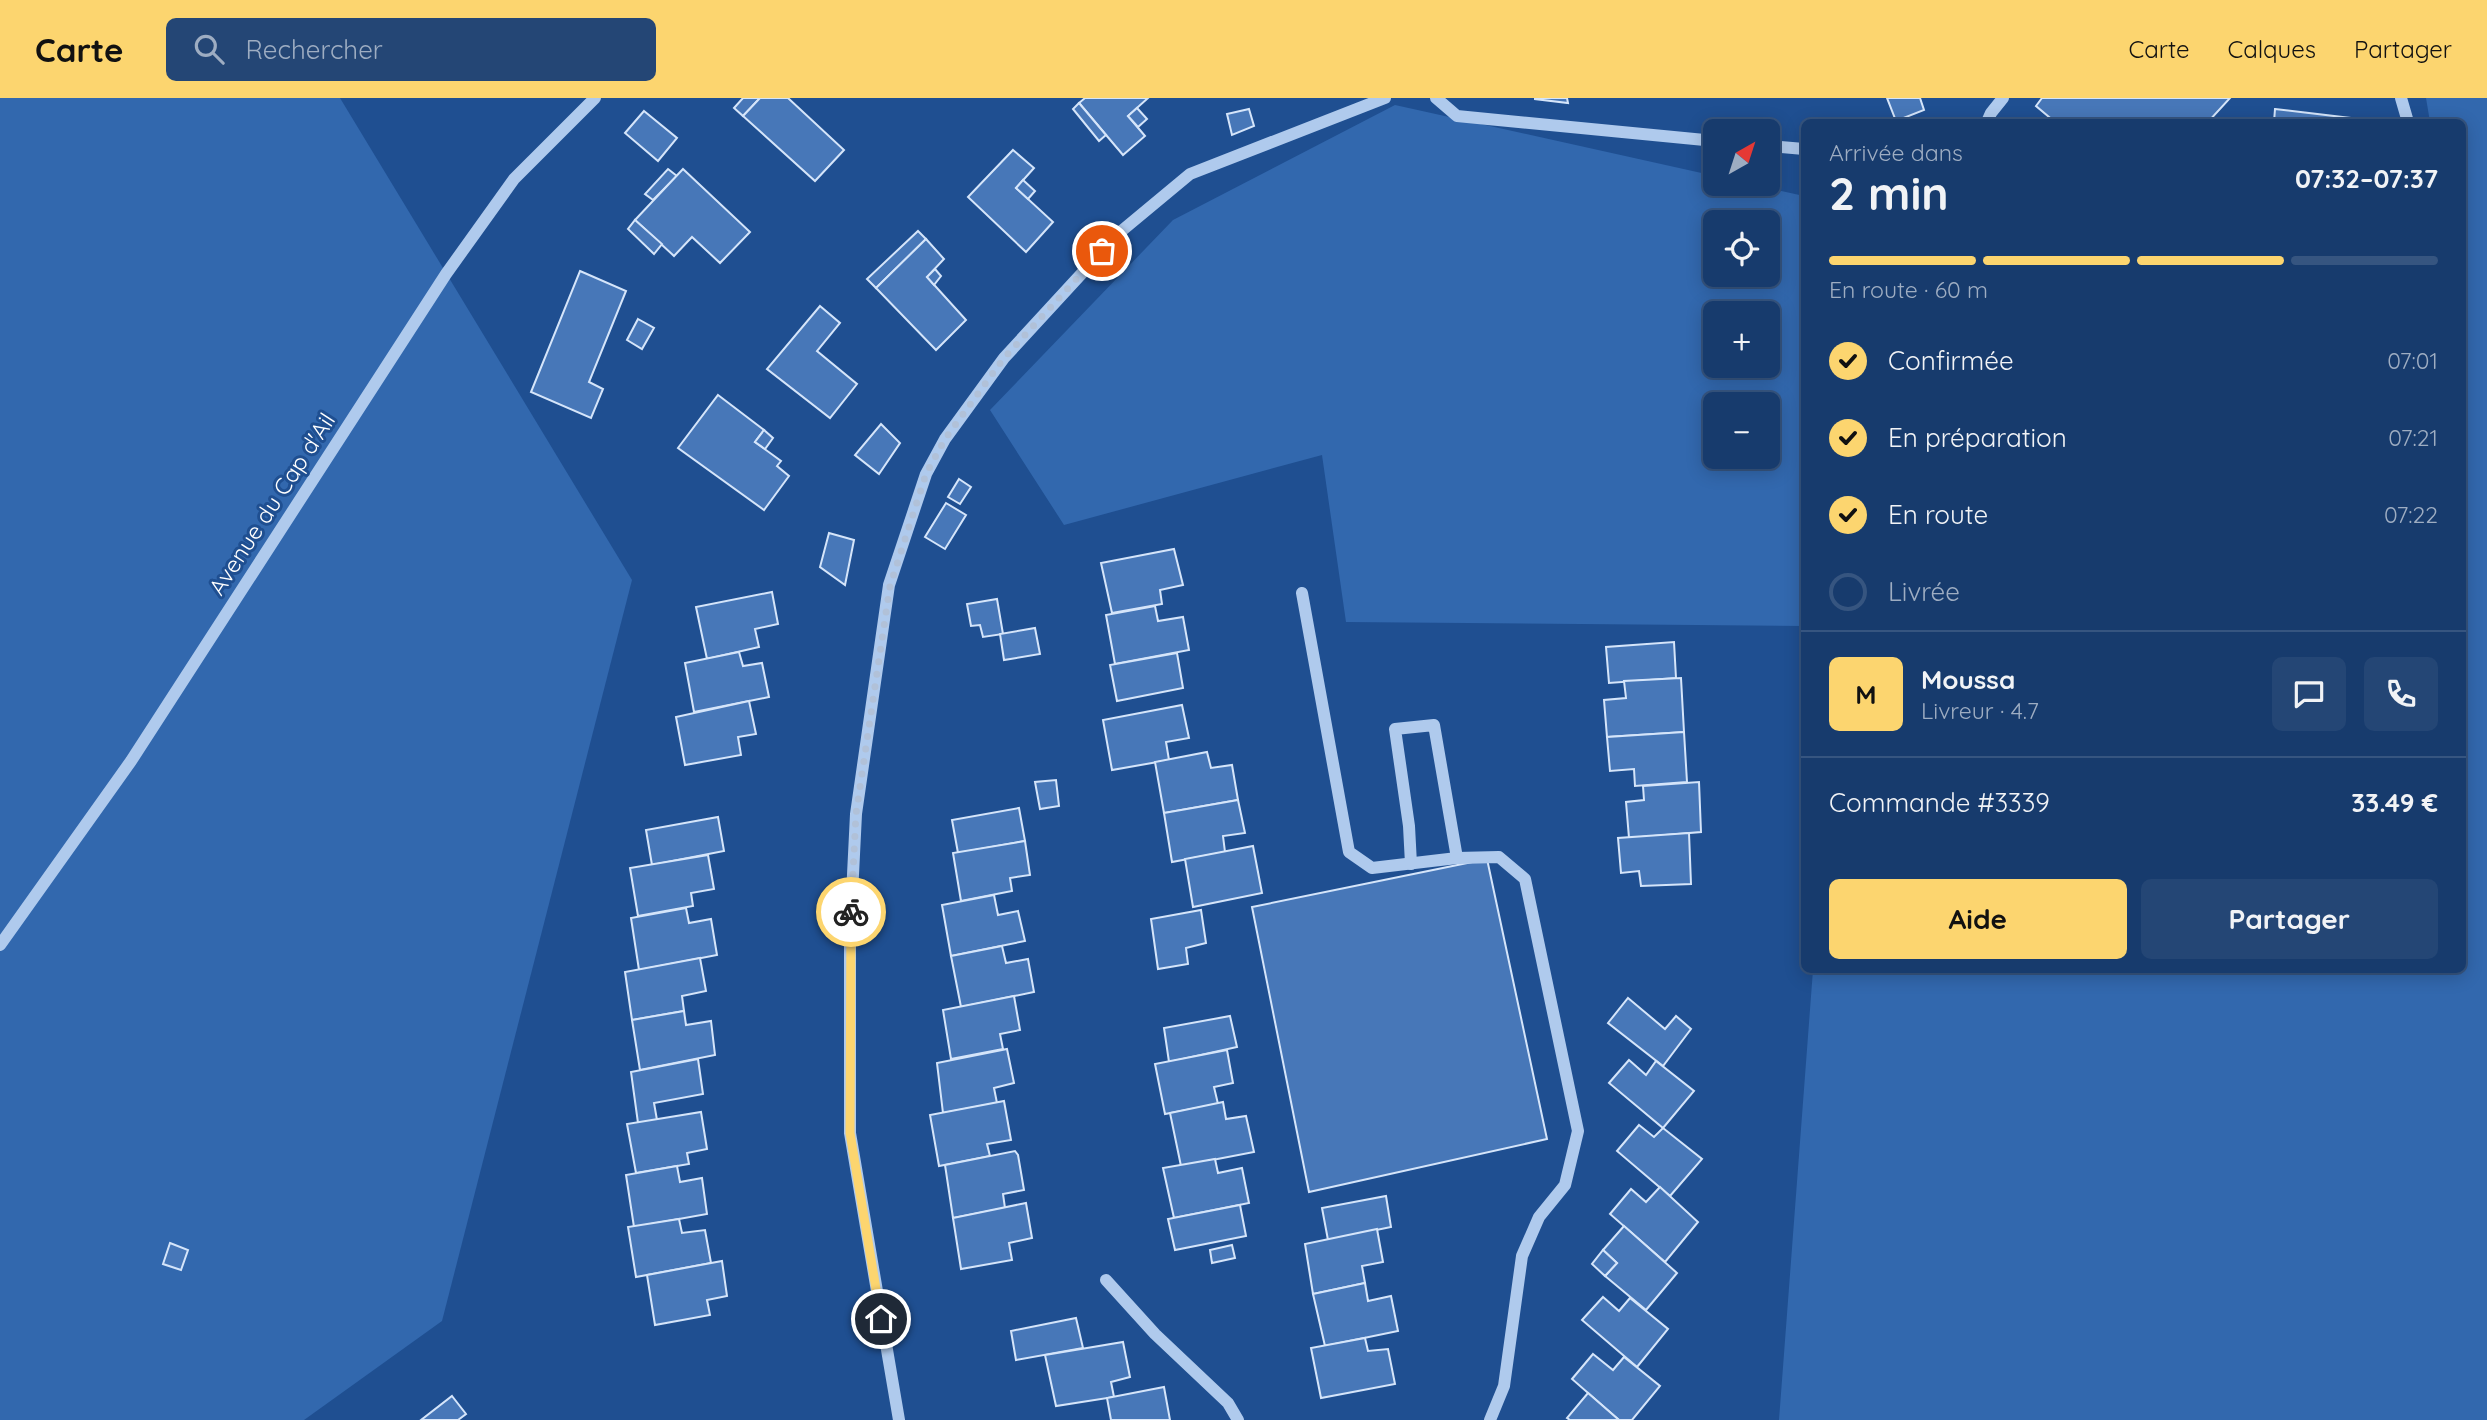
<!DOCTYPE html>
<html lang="fr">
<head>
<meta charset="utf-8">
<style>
	:root { --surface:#173b6d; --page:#244675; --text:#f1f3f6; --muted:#9eadc2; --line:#365580; --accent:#fcd56f }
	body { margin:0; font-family:Quicksand,sans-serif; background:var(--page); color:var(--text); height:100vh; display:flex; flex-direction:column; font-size:26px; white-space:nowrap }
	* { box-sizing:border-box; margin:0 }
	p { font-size:23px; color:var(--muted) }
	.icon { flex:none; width:38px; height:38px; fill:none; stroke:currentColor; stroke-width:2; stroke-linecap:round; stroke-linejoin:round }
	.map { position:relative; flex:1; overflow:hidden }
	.side { position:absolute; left:1801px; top:21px; width:665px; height:854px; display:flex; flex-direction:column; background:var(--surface); border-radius:10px; box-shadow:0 4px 18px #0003,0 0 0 2px var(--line) }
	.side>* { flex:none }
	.needle { width:46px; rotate:39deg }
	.buttons { position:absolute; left:1703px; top:21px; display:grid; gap:14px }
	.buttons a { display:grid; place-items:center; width:77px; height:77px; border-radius:10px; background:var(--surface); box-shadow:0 4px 18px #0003,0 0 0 2px var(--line); font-size:35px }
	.pin { position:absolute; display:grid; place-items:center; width:60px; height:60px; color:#fff; margin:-30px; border:4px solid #fff; border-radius:50%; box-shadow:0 2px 7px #0007 }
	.courier { position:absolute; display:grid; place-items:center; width:70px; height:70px; margin:-35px; border:5px solid #fcd56f; border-radius:50%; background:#fff; color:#222; box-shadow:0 2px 9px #0007 }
	.headline em { font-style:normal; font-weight:800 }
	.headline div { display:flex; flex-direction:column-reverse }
	.headline { display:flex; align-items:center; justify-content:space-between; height:119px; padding:0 28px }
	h1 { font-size:46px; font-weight:800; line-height:52px }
	.bar { display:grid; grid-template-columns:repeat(4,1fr); gap:10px 7px; align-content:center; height:84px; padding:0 28px }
	.bar i { height:9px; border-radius:5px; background:var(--line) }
	.bar .current { background:var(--accent) }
	.bar p { grid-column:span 4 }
	.line { display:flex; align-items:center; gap:18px; padding:0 28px; border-top:2px solid var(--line) }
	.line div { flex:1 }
	.round { display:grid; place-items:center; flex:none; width:74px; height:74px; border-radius:10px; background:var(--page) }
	ol { padding:0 28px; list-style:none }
	li { display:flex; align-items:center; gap:21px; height:77px }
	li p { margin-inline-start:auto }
	li .icon { padding:7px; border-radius:50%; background:var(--accent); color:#111; stroke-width:4 }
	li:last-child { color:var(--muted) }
	li i { width:38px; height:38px; border:4px solid var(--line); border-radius:50% }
	.primary-button { display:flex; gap:14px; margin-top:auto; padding:14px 28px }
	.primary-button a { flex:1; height:80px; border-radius:10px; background:var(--accent); color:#111; font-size:28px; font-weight:800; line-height:80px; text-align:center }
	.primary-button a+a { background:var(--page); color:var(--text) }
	header { display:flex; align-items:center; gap:42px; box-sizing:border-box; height:98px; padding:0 35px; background:var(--accent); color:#111 }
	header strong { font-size:33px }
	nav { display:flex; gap:38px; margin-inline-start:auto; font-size:24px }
	.search { width:490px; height:63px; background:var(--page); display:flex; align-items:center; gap:18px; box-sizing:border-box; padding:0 24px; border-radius:10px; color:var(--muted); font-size:26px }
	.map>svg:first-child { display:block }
</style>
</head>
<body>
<header>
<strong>Carte</strong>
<div class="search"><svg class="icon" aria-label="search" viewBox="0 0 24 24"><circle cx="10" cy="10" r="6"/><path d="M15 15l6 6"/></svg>Rechercher</div>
<nav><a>Carte</a><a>Calques</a><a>Partager</a></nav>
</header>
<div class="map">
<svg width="2487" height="1322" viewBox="0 0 2487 1322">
	<rect width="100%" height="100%" fill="#1f4f91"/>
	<g fill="#3268ae" fill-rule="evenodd">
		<path d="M0,0H340L632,482L442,1223L304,1322H0Z"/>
		<path d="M2426,0H2487V1322H1779L1813,872H2462V24H2430Z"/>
		<path d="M1395,7L1715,78V86H1750L1804,98V528L1346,524L1322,357L1064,427L990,312L1173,122ZM1715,124H1768V177H1715ZM1715,215H1768V268H1715ZM1715,306H1768V359H1715Z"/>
	</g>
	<g fill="#4777b8" stroke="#d5e5fa" stroke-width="2">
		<path d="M743,0H760L743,18L734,10Z"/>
		<path d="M760,0H788L844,52L815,83L743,18Z"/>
		<path d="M1085,0H1148L1128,18L1145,38L1123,57L1079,5Z"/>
		<path d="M1535,0H1567L1568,5L1535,1Z"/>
		<path d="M1887,0H1920L1924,12L1896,23Z"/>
		<path d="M2042,0H2230L2208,24H2055L2036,8Z"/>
		<path d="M1079,5L1106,37L1099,43L1073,11Z"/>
		<path d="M1137,10L1147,21L1138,29L1128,18Z"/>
		<path d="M1249,11L1254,28L1232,37L1227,16Z"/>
		<path d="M2275,11L2367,22V24H2274Z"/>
		<path d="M644,13L677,40L658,63L625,35Z"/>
		<path d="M1013,52L1034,70L1016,90L1053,124L1026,154L968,99Z"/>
		<path d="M668,71L677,78L653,102L645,96Z"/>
		<path d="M683,71L750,134L720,165L692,139L674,158L635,122Z"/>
		<path d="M1023,82L1035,93L1028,101L1016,90Z"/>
		<path d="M635,122L662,146L654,156L628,131Z"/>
		<path d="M918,133L926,141L876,190L867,181Z"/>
		<path d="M926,141L944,161L927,179L966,222L936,252L876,190Z"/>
		<path d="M935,171L941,178L934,187L927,179Z"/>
		<path d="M580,173L626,193L589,284L603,291L591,320L531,294Z"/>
		<path d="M820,208L840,225L817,253L857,286L830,320L767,271Z"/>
		<path d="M638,221L654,230L642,251L627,242Z"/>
		<path d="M718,297L764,332L755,344L781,363L777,368L789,378L764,412L678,350Z"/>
		<path d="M881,326L900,345L879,376L855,357Z"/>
		<path d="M764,332L773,340L765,351L755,344Z"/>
		<path d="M959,381L971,389L960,406L948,399Z"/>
		<path d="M946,405L966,417L945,451L925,439Z"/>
		<path d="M829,435L854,442L845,487L820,469Z"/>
		<path d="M1174,451L1183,487L1160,492L1162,506L1112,515L1101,465Z"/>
		<path d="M772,494L778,526L755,531L759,549L707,561L696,509Z"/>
		<path d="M997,501L1003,536L983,539L980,527L971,528L967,506Z"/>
		<path d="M1155,508L1158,523L1183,519L1189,552L1115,566L1106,517Z"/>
		<path d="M1035,530L1040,556L1004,562L1000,536Z"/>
		<path d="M1674,544L1676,580L1609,585L1606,549Z"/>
		<path d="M739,554L743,568L762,565L769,599L694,614L685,565Z"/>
		<path d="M1177,555L1183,590L1117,603L1110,567Z"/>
		<path d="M1681,580L1684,634L1607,639L1604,602L1626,600L1624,583Z"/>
		<path d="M749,603L756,636L738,639L741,657L685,667L676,619Z"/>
		<path d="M1182,607L1189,640L1166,644L1169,662L1112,672L1103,622Z"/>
		<path d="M1684,634L1687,684L1635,688L1634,671L1610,673L1607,639Z"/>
		<path d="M1207,654L1211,670L1232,667L1238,702L1164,715L1155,664Z"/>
		<path d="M1056,682L1059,708L1040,711L1035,684Z"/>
		<path d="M1699,684L1701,734L1629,740L1626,704L1644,702L1643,688Z"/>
		<path d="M1238,702L1245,735L1223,738L1225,754L1172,764L1164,715Z"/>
		<path d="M1019,710L1025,743L958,755L952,722Z"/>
		<path d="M718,719L724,753L652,767L646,732Z"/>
		<path d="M1689,735L1691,786L1641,788L1639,773L1621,775L1618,740Z"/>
		<path d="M1025,743L1030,777L1010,780L1012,793L961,803L953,755Z"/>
		<path d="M1253,748L1262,795L1193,809L1185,761Z"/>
		<path d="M708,757L714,791L691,795L693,808L638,818L630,770Z"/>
		<path d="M1487,761L1547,1041L1309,1094L1252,809Z"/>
		<path d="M994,797L998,817L1018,813L1025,843L951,858L942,807Z"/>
		<path d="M686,810L689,825L711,821L717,857L639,872L631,820Z"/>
		<path d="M1201,812L1206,845L1186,850L1188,866L1158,871L1151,821Z"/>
		<path d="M1002,848L1006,865L1028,861L1034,894L961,909L951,858Z"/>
		<path d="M700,860L706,893L682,898L684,913L632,922L625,874Z"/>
		<path d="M1014,898L1020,932L1000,936L1003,951L951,961L943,912Z"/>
		<path d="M1628,900L1665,931L1676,918L1691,931L1663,968L1608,925Z"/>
		<path d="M684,913L686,927L711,923L715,957L640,972L632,922Z"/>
		<path d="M1230,918L1237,949L1169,964L1164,930Z"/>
		<path d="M1007,951L1014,985L994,990L997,1005L943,1015L937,965Z"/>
		<path d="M1227,952L1233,985L1214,989L1218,1006L1165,1016L1155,966Z"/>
		<path d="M698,961L703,996L654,1005L657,1022L638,1025L631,974Z"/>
		<path d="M1629,962L1646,977L1656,963L1694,993L1663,1030L1609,985Z"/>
		<path d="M1004,1003L1011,1042L987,1046L990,1058L939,1068L930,1017Z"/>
		<path d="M1223,1004L1226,1021L1246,1018L1254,1054L1181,1068L1170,1015Z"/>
		<path d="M701,1014L707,1051L687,1055L689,1066L636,1075L627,1026Z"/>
		<path d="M1639,1027L1654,1039L1663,1030L1702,1061L1670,1098L1617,1053Z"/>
		<path d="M1015,1053L1018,1057L1024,1092L1003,1096L1005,1110L953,1120L945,1067Z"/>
		<path d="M1215,1061L1218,1075L1242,1070L1249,1105L1174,1120L1163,1070Z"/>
		<path d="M677,1068L680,1084L702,1080L707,1116L634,1129L626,1077Z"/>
		<path d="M1660,1089L1698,1124L1665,1164L1610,1116L1631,1091L1646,1104Z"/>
		<path d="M1386,1098L1391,1129L1328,1142L1322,1110Z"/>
		<path d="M1026,1105L1032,1140L1009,1145L1012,1162L961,1171L953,1120Z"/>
		<path d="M1240,1107L1246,1138L1175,1152L1168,1121Z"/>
		<path d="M679,1121L682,1135L705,1132L711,1165L636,1179L628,1129Z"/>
		<path d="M1624,1128L1677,1175L1646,1212L1605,1178L1617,1165L1603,1152Z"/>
		<path d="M1377,1131L1383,1164L1362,1168L1365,1185L1313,1196L1305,1146Z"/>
		<path d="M170,1145L188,1152L181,1172L163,1166Z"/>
		<path d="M1232,1147L1235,1160L1212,1165L1210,1152Z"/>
		<path d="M1603,1152L1617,1165L1605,1178L1592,1166Z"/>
		<path d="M722,1163L727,1198L707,1202L710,1217L655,1227L647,1177Z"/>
		<path d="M1365,1185L1368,1203L1391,1198L1398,1233L1325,1248L1313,1196Z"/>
		<path d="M1603,1199L1619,1213L1630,1200L1668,1231L1637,1269L1582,1222Z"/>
		<path d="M1076,1220L1083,1250L1016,1262L1011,1233Z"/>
		<path d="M1365,1240L1368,1253L1388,1251L1395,1286L1321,1300L1311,1250Z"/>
		<path d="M1123,1244L1130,1279L1111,1284L1114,1299L1056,1308L1045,1257Z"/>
		<path d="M1593,1256L1613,1272L1624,1259L1660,1288L1632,1322H1619L1572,1281Z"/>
		<path d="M1164,1289L1170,1322H1111L1107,1300Z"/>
		<path d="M1588,1295L1619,1322H1570L1567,1320Z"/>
		<path d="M452,1298L466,1316L458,1322H421Z"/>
	</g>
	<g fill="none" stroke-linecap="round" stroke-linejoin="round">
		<g stroke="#afcaed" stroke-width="12">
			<path d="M1436,0L1457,18L1715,43"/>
			<path d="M2401,0L2408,24"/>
			<path d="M1987,24L1991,15L2003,0"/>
			<path d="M1768,48L1804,51"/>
			<path d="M1302,495L1349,754L1372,770L1457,760L1499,759L1525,781L1578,1033L1565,1087L1539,1119L1522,1158L1504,1288L1490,1322"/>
			<path d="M1411,766L1409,728L1395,631L1434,627L1457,760"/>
			<path d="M0,847L131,663L446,176L514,81L595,0"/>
			<path d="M1106,1182L1155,1236L1228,1305L1238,1322"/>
			<path d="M899,1322L850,1035V837L856,716L889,487L926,376L945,341L1004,260L1119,135L1190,76L1385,0"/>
		</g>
	</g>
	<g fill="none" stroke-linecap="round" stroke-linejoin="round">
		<path stroke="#b1c1d8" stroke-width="7" stroke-dasharray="0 12.6" d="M851,814L856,716L890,488L926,376L945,341L1004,260L1102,153"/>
		<path stroke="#fcd56f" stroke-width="9" d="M851,814L850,1035L881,1221"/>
	</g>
	<g text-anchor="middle" stroke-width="6" stroke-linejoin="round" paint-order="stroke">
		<g font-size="23" fill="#fff" stroke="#1f4f91">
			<text transform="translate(272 406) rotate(-57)" y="8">Avenue du Cap d'Ail</text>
		</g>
	</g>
</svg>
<div class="buttons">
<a><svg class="needle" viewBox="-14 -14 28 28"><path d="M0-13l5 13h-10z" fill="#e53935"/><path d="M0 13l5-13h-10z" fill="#9eadc2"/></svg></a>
<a><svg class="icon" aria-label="locate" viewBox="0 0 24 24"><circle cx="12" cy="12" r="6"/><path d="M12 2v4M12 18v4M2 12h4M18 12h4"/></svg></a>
<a>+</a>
<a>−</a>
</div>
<div class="pin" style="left:1102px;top:153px;background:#ea580c"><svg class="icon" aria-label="bag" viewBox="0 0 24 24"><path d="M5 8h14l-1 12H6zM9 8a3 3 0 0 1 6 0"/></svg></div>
<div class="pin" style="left:881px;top:1221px;background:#1f2937"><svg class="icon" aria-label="home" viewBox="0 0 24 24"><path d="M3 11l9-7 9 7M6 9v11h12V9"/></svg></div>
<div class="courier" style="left:851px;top:814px"><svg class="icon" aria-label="bike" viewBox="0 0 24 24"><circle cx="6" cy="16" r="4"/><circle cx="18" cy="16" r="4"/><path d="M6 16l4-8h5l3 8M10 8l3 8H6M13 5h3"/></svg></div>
<section class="side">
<div class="headline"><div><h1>2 min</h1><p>Arrivée dans</p></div><em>07:32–07:37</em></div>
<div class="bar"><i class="current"></i><i class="current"></i><i class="current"></i><i></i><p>En route · 60 m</p></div>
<ol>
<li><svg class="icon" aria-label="check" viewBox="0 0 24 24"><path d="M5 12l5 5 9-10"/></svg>Confirmée<p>07:01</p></li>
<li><svg class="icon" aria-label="check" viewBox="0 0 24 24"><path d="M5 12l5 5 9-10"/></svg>En préparation<p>07:21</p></li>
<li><svg class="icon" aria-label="check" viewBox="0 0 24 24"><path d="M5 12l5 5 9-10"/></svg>En route<p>07:22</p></li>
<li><i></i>Livrée</li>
</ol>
<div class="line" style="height:126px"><b class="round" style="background:var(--accent);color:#111">M</b><div><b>Moussa</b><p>Livreur · 4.7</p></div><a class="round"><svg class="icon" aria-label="chat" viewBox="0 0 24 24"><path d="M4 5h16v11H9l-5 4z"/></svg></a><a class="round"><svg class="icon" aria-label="phone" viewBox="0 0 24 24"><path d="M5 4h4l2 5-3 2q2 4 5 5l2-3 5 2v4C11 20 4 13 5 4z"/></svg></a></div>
<div class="line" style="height:91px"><div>Commande #3339</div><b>33.49 €</b></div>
<div class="primary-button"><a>Aide</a><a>Partager</a></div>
</section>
</div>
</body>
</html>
